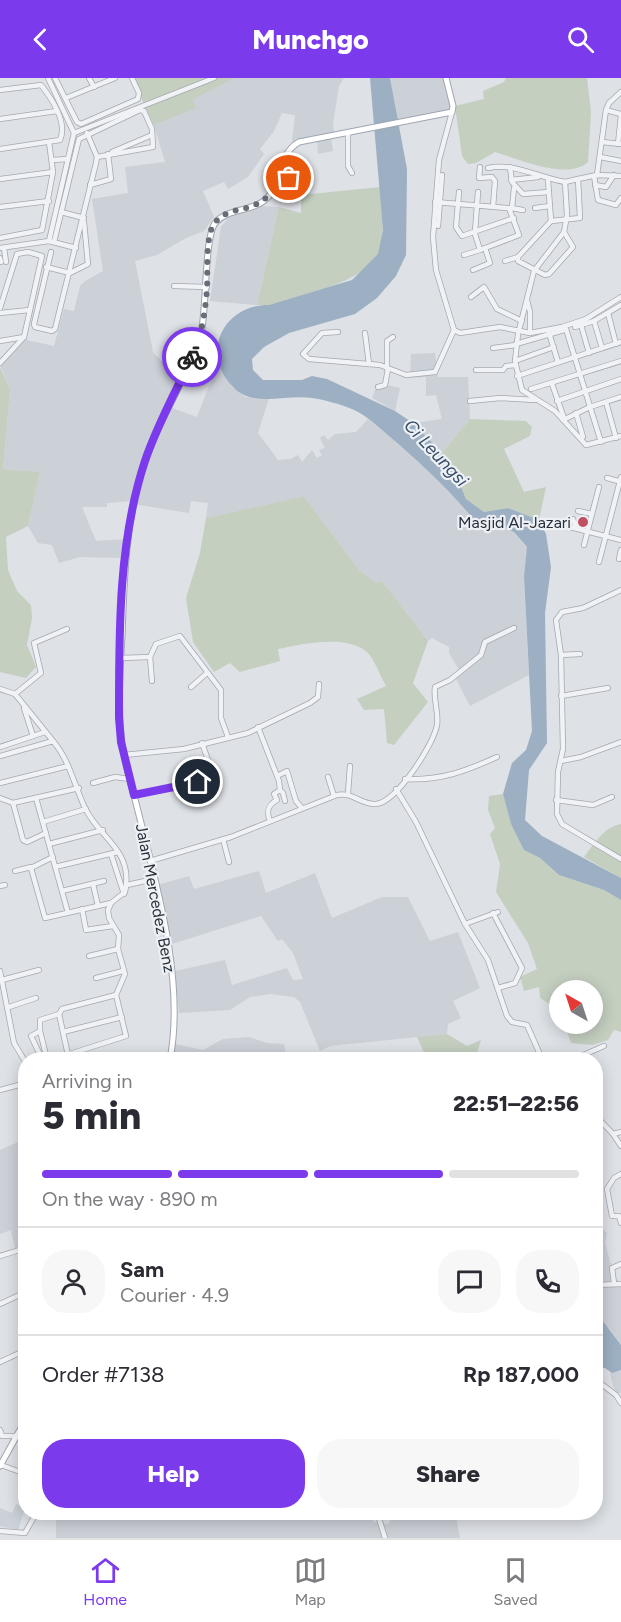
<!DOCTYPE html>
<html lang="en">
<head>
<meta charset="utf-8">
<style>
	:root { --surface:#fff; --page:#f7f7f7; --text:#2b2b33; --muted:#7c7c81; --line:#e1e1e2; --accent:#7c3aed }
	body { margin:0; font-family:Figtree,sans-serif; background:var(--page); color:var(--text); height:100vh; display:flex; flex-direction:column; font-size:22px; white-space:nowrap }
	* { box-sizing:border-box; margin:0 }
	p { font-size:20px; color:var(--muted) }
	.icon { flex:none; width:33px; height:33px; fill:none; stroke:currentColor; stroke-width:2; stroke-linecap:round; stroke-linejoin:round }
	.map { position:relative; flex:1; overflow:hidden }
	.side { position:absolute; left:18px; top:974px; width:585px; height:468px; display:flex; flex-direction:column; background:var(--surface); border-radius:24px; box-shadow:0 3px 15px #0003 }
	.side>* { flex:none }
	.needle { width:39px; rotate:321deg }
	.buttons { position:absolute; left:549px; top:902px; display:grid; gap:12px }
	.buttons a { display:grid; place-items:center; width:54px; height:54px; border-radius:50%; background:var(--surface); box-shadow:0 3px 15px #0003; font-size:30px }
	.pin { position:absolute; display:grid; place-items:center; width:51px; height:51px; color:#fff; margin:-26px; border:3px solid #fff; border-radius:50%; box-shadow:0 2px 6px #0007 }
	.courier { position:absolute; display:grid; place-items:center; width:60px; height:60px; margin:-30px; border:4px solid #7c3aed; border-radius:50%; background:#fff; color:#222; box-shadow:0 2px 8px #0007 }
	.summary em { font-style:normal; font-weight:800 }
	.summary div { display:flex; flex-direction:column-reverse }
	.summary { display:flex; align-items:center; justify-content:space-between; height:102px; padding:0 24px }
	h1 { font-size:39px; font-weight:800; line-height:45px }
	.bar { display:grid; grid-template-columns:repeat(4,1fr); gap:9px 6px; align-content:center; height:72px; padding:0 24px }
	.bar i { height:8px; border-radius:4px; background:var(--line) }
	.bar .active { background:var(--accent) }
	.bar p { grid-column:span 4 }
	.line { display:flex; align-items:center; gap:15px; padding:0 24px; border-top:2px solid var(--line) }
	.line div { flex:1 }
	.round { display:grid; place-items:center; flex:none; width:63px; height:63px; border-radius:24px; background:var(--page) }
	.action { display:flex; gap:12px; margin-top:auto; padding:12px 24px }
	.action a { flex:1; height:69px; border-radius:24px; background:var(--accent); color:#fff; font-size:24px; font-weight:800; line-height:69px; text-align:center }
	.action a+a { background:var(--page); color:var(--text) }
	header { display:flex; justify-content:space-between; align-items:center; height:78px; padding:0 24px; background:var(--accent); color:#fff; font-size:27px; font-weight:800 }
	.tab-bar { display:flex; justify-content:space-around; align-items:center; height:84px; border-top:2px solid var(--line); background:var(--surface); font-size:16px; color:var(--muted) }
	.tab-bar a { display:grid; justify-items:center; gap:3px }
	.tab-bar .active { color:var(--accent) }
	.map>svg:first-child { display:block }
</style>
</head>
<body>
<header><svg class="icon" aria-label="back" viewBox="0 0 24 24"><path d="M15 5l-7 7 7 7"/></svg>Munchgo<svg class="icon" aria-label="search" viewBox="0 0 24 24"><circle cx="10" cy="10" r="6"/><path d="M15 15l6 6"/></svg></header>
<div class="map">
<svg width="621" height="1460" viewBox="0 0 621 1460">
	<rect width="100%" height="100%" fill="#dee1e6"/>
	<g fill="#ccd0d7">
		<path d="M235,0H344L339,8L333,46L335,59L331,60L333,73L318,76L317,62L300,65L291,71L295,37L282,35L274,53L260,71L264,76L248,99L228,111L224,104L203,113L214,139L204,153L186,160L157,177L135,183L153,274L182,305L172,330L197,339L218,285L232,309L245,319L269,320L258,355L278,382L291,381L298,377L302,384L312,372L317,380L322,377L319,372L325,370L320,360L324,357L328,362L335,356L356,354L368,341L430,392L487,454L502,448L514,454L527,470L524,498L529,597L470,628L455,599L461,595L449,575V569L432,560L428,563L382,503L375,504L359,492L304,418L206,440L208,425L191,423L189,435L133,426L132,423L107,425V429H82L96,463L126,461L123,480L80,479L59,485L52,467L38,465L28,448L40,394L3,391L10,312L0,287L25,259L27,262L54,268L64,231L74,233L80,208L85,203L103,193L92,121L128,115L125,89L165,84L154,47L195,30L193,22Z"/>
		<path d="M390,0H448L455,28L445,37L398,46Z"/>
		<path d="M259,128L279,129L257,227L210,223L221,149L229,139Z"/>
		<path d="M435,275L438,299H468L470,341L442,375L413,345L442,341L436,317L426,318V299L410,300L411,276Z"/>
		<path d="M382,306L400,310L395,333L372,320L376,310Z"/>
		<path d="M259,793L266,815L315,795L332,840L382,819H408L430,863L458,854L480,910L453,923L461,940L448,946L447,956L330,968L320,973L300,924L294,919L270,916L250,919L230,932L179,935L175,893L225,882L232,907L287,890L293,902L303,901L293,875L282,861L278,863L261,838L172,866L158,807L189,798L194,811Z"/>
		<path d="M249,959L267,965L284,966L287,981H171L175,966L203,972L223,961Z"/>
		<path d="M25,1061V1158L22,1159L24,1168L15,1170L11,1152L0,1156V1072Z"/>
		<path d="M596,1145L607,1155L605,1165L615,1200L621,1205V1267L609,1250L596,1251Z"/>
		<path d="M621,1292V1315H617L613,1308L610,1295Z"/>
		<path d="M16,1426L25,1430L18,1452L0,1448V1430L12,1435Z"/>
		<path d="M56,1434H374L373,1444L388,1446L396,1434H455L460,1460H56Z"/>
	</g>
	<g fill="#c4cfc0">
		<path d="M132,0H235L193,22L196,30L154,47Z"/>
		<path d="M506,0H587L591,34L588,84C568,103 519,81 495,74L476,85L468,86L462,78L455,28L484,21L483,13L504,4Z"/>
		<path d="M380,109C381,130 386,154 379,174C368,204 298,218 269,227H257L279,129L301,135V117Z"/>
		<path d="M0,289L10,312L3,391L40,394L28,448L6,459L8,492L17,513L31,527L32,540L27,567L36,589L26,600L0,594Z"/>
		<path d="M470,341L526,343L532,349L530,358L504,371L524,414L546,409L539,442L508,430L484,434L466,421L455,394L442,375Z"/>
		<path d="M304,418L359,492L375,504L382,503L428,563L413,605L428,624L394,667L387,665L384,631L364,632L357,621L386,608C380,598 375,582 367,574C347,556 301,566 278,571L280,583L240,594L230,585L214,594L193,564L186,520L200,475L206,440Z"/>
		<path d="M503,716L511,746L525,772L540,780L559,797L604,812L621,822V954L614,952L608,962L593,967L571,965L564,945H592V912H560L559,932L540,920L539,909L524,913L520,899L537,891L528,865L496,814L500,786L490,756L495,750L488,732L489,718Z"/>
		<path d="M621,746V800L584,779C594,766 604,749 621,746Z"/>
		<path d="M447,956L467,968L481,962L475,981H427L417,959Z"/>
	</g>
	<g fill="#9dafc2">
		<path d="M370,0H390L407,91L406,177L396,198L377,220L355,236L289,255L264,269L252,281L253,292L263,302H302L312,298L327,301L395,333L413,345L442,375L455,394L466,421L484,434L508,430L539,442L546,456L551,489L545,535L547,665L529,692L525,742L542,758L621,800V822L604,812L559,797L540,780L524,772L511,746L503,716L512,685L526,672L532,653L524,498L527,469L514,454L502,449L487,454L479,448C452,414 422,386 389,358C377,348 366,337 352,331C340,326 325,322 312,320C287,316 252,330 233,309C200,275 223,227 269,227L352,202L378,176L383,152Z"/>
		<path d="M602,1242L621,1267V1292L612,1295L605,1290L596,1291V1251L601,1250Z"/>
	</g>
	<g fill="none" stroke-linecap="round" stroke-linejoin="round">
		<defs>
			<g id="minor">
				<path d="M48,0L74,55L49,163"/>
				<path d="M55,0L77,44L81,46L138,21L139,15L132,0"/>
				<path d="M89,0L94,9"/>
				<path d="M0,12L41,7C52,21 68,44 60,62L0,71"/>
				<path d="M66,20L115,0"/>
				<path d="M606,32L621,36"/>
				<path d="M452,34L439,82L433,159L436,192L454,252L460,255L500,249L530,255L562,249L586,241L621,219"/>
				<path d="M0,41L57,33"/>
				<path d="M74,55L214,0"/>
				<path d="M348,55V88L352,95"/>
				<path d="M602,64L621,66"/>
				<path d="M618,66L621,37"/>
				<path d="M112,74L152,57"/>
				<path d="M600,79L621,83"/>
				<path d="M52,82L68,81"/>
				<path d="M480,89L479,100L492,99L495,103L493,129"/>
				<path d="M510,89L512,104L523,116L549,114"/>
				<path d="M488,90C514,84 539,100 565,104L567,137L564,154L534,193L518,256L515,283L522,312L555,333L586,367L621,358"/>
				<path d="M597,97L606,32L609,25L621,14"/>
				<path d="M594,98L598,122L616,127L621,120"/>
				<path d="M278,99L299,101"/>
				<path d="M0,101L53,94"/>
				<path d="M578,101L597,97L621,98"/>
				<path d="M511,102L538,99"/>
				<path d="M548,102L551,143"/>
				<path d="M90,107L111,101L108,76"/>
				<path d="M595,107L606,109L614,97"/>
				<path d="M459,114L456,149L462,158L514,140"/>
				<path d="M435,124C459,126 483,128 507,130H509L519,157L480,172L475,156V154L478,114"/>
				<path d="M0,129L49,123"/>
				<path d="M511,130L523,132"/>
				<path d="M512,130L514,110"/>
				<path d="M535,130L550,128"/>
				<path d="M61,134L84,140"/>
				<path d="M438,148L442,97"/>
				<path d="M564,154L573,169L549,196L545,197L518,183V179L551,143L580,140L578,101L565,104"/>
				<path d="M0,160L42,152L53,94L49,64"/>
				<path d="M54,164L79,61L140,32L144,33L152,51L153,69L97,79"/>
				<path d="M0,170L49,163L76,170"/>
				<path d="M4,170L6,184"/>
				<path d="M51,174L34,246L35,249L52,253L55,251L96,85L97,79L87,55"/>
				<path d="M464,177L480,172"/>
				<path d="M0,180L1,184"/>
				<path d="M505,183L518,179"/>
				<path d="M46,189L70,195L88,186L84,144"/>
				<path d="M473,192L490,185L485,170"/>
				<path d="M174,208L207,209"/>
				<path d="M471,219L484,209L497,231L522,243"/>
				<path d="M527,222L530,234V255"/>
				<path d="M0,230L17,176L28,174L42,178L24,259L0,285"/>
				<path d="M0,235L30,232"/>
				<path d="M608,235L616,266"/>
				<path d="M594,243L602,270"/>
				<path d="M581,247L589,275"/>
				<path d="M575,249L594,243L621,227"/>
				<path d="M566,251L601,364"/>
				<path d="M338,254L322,255L303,276L309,281L380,287L406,297L435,294L454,252"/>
				<path d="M365,255L369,286"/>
				<path d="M549,255L558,284"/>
				<path d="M0,263L24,259"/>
				<path d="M516,266L564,252"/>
				<path d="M493,270L516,267"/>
				<path d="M515,283L554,269"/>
				<path d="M387,290V263L393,259"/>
				<path d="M476,292H503L506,288L516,287"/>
				<path d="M517,298L621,264"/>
				<path d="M552,306L564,340"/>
				<path d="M378,309L385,307L388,291"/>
				<path d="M531,311L621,283"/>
				<path d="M470,323L500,320L535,322"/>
				<path d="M557,323L621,301"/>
				<path d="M606,324L616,360"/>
				<path d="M576,335L583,359"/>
				<path d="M563,342L590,329L621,319"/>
				<path d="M607,400L618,403"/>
				<path d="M578,433L592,436"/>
				<path d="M573,441L576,450"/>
				<path d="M570,449L621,462"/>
				<path d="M584,467L599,409"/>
				<path d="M619,481L621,472"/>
				<path d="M599,484L621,399"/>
				<path d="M621,512L583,530L562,534L556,542L561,577L563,671L558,694L557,736L562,746L621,781"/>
				<path d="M561,577L580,576"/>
				<path d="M150,579L152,603"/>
				<path d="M121,580L150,579L156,566L180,558L221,612V640L228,659"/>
				<path d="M191,609L207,595"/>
				<path d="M0,611L15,616L53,663"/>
				<path d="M15,616L41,595L34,565L67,551"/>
				<path d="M561,618L608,610"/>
				<path d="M24,630L33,658"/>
				<path d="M258,649L279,703L280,712L274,716L277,722C268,727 266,733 270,743"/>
				<path d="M0,669L45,654"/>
				<path d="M124,677L184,671L248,655L310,625L318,619L319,606"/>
				<path d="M0,678L53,663C70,683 74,707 85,730C99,760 134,772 125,814L111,825L108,832L109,840L119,857L118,871L125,896L116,917L126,958L54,981"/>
				<path d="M561,683L581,679L621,664"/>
				<path d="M277,698L287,693L296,723L302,730"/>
				<path d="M328,699L334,718"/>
				<path d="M405,701C440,703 466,693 497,679"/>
				<path d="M0,705L68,688"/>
				<path d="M93,705L115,699L130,701"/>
				<path d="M396,711L416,744L465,846L488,882L507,938L512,944L527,947L542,981"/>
				<path d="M280,712L283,715L285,723"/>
				<path d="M348,715L350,688"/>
				<path d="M134,717L175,710L214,699L202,665"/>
				<path d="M0,720L13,725L23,762L27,764L46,755"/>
				<path d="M36,720L68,835"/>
				<path d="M556,722L593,727L612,719"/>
				<path d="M13,725L79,710"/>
				<path d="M43,744L86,731"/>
				<path d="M223,761L229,784"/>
				<path d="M49,766L103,752"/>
				<path d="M111,776L124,816"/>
				<path d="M53,779L31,790L45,840L111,825"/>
				<path d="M150,783L231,759L337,717C353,714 361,727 376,726C396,725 434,666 437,647C439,634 433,622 435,609L450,602L481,577L485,564L514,550"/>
				<path d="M55,789L118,774"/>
				<path d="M15,793L31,789"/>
				<path d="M93,806L98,828"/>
				<path d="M127,807L154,801"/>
				<path d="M0,808L5,807"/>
				<path d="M62,813L104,803"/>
				<path d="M82,831L86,852L113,848"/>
				<path d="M493,835L522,890L515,905L498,910"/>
				<path d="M465,846L498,834"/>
				<path d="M89,878L118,871"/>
				<path d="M0,893L14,965L26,985"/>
				<path d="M96,900L123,893"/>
				<path d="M2,902L39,892"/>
				<path d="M9,929L36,920"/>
				<path d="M59,936L68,977"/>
				<path d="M40,953L47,981"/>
				<path d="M63,954L122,939"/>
				<path d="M42,981L31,958L40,953V942L59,936L62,931L116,917"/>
				<path d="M574,981L604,968"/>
				<path d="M0,1012L26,1005"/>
				<path d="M596,1038L613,1056L621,1054"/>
				<path d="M613,1056L621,1068"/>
				<path d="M621,1096L614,1100L607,1111L612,1138H619L621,1145"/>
				<path d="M0,1178L26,1170"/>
				<path d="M614,1205L612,1190L621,1186"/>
				<path d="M596,1207L621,1206"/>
				<path d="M0,1226L26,1214"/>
				<path d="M0,1284L26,1272"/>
				<path d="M596,1302L616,1317L621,1325"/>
				<path d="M0,1352L2,1358H26"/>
				<path d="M1,1387L26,1396"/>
				<path d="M377,1434L385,1460"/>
				<path d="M0,1453L25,1455L34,1439"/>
			</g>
			<g id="major">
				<path d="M170,981C185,905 157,808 138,733C132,708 123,682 121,656C118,623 120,590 122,558C124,499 126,438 145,382C160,339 188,300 201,255C207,232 204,156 216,144C230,129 256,134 269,118C284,101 277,77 299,64L452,34L453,28L446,0"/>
				<path d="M0,1388L26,1341"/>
			</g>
		</defs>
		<use href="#minor" stroke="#a4a8af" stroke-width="6"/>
		<use href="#major" stroke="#9fa6b0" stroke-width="7"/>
		<use href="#minor" stroke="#f0f2f5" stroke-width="4.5"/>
		<use href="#major" stroke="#fff" stroke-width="5"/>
	</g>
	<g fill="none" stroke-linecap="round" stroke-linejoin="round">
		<path stroke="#686e77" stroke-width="6" stroke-dasharray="0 10.8" d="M192,279C202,256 205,235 207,211C208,195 205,159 214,146C231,122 264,142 278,99L289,100"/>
		<path stroke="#7c3aed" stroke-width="8" d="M192,279C176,313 157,347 145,383C118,464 119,556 119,640L121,664L134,717L198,704"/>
	</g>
	<circle fill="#be5061" stroke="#edf0f4" stroke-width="2" cx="583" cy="444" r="6"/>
	<g text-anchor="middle" stroke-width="4.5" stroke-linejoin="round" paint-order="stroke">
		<g font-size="16" fill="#29303b" stroke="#edf0f4" text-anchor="end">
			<text x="571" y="450">Masjid Al-Jazari</text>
		</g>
		<g font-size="16" fill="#29303b" stroke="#edf0f4">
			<text transform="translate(156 820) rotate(79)" y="6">Jalan Mercedez Benz</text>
		</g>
		<g font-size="18" font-style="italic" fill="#384e6a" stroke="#edf0f4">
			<text transform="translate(436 375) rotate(47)" y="6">Ci Leungsi</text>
		</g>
	</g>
</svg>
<div class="buttons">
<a><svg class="needle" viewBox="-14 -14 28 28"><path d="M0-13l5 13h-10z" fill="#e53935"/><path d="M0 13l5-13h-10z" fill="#7c7c81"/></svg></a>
</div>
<div class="pin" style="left:289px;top:100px;background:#ea580c"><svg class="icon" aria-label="bag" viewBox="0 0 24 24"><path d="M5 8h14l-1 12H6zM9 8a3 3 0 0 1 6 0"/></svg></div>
<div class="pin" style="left:198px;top:704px;background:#1f2937"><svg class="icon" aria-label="home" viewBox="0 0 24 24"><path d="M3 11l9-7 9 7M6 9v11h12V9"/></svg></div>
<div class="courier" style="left:192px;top:279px"><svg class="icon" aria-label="bike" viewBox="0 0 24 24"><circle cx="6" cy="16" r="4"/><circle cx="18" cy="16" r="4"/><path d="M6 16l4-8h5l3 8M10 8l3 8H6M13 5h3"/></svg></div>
<section class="side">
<div class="summary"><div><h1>5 min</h1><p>Arriving in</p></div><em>22:51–22:56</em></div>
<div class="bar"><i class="active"></i><i class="active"></i><i class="active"></i><i></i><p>On the way · 890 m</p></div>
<div class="line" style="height:108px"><a class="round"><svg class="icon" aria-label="person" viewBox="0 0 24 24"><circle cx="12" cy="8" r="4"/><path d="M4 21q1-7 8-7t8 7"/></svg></a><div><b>Sam</b><p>Courier · 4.9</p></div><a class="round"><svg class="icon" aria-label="chat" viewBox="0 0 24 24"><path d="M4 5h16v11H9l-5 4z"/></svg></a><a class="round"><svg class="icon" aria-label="phone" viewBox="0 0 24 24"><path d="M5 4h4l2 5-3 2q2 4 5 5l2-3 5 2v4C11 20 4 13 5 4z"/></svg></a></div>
<div class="line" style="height:78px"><div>Order #7138</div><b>Rp 187,000</b></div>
<div class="action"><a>Help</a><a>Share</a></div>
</section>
</div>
<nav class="tab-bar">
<a class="active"><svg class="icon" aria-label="home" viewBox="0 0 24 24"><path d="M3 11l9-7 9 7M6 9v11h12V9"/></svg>Home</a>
<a><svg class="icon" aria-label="map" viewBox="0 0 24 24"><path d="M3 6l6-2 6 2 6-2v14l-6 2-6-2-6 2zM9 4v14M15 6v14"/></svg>Map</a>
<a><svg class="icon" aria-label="saved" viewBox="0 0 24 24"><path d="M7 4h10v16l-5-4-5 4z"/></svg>Saved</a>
</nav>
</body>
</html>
